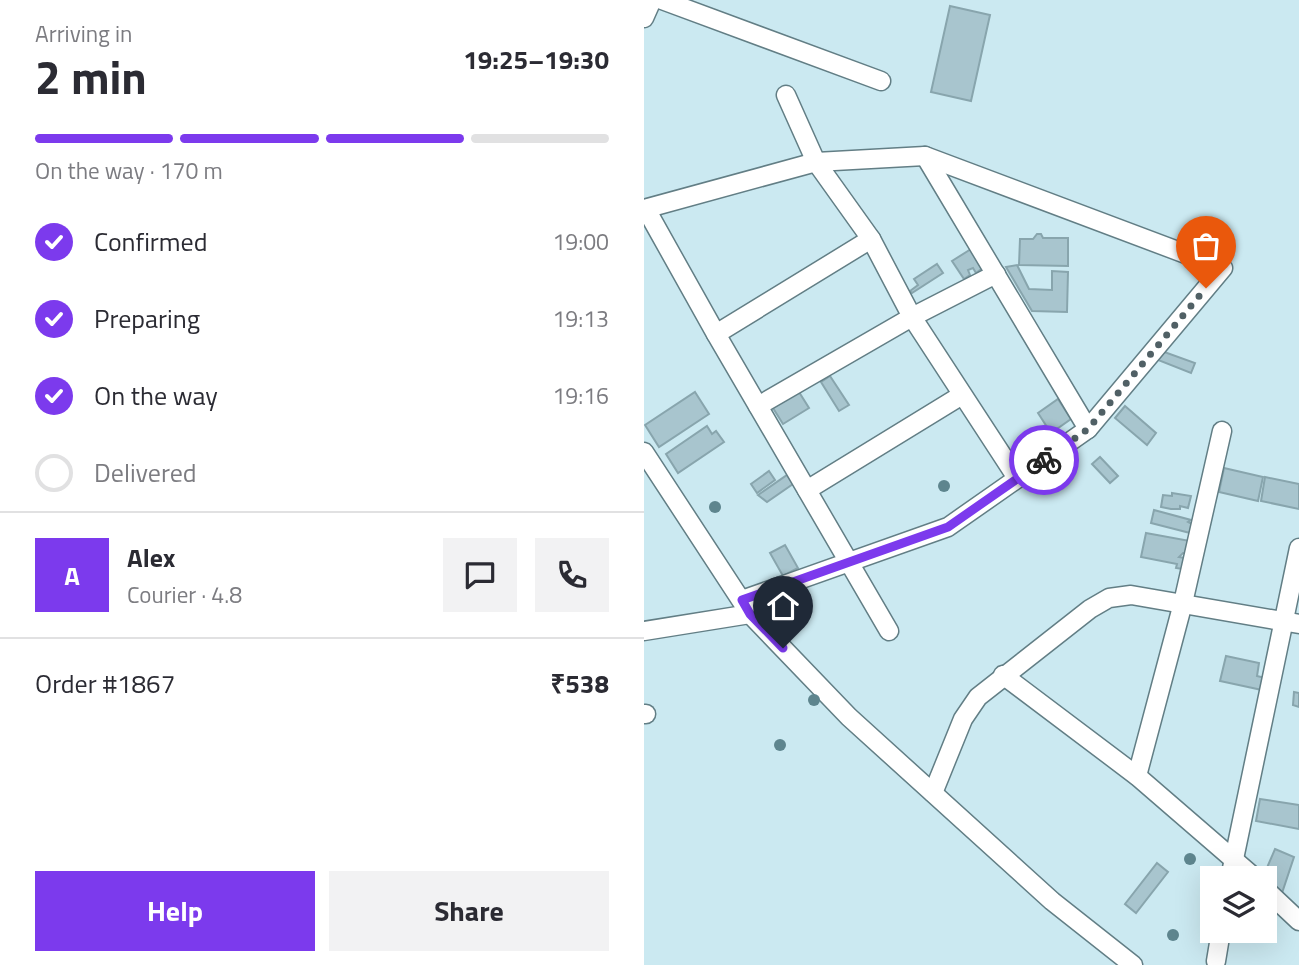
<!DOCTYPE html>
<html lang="en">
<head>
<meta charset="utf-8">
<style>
	:root { --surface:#fff; --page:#f2f2f3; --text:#2b2b33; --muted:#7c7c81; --line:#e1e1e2; --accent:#7c3aed }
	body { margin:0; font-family:"Titillium Web",sans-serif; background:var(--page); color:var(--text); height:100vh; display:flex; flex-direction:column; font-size:26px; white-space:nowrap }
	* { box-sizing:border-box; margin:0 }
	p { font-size:23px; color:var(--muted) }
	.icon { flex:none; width:38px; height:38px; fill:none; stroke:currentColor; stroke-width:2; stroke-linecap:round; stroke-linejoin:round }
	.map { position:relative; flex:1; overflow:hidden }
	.drawer { display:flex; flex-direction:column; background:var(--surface); width:644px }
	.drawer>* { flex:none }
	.controls { position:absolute; left:556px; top:866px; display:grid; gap:14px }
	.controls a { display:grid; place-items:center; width:77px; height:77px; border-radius:0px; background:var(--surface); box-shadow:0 7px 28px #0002; font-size:35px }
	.pin { position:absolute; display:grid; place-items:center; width:60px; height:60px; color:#fff; margin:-72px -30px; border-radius:50% 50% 50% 0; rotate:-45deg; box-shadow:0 0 7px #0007 }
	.pin .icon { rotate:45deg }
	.courier { position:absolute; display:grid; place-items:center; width:70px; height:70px; margin:-35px; border:5px solid #7c3aed; border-radius:50%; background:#fff; color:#222; box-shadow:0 2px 9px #0007 }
	.summary em { font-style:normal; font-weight:700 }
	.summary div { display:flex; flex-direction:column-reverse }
	.summary { display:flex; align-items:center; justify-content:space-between; height:119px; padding:0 35px }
	h1 { font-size:46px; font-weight:700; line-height:52px }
	.bar { display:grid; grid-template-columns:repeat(4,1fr); gap:10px 7px; align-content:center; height:84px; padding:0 35px }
	.bar i { height:9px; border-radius:5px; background:var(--line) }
	.bar .active { background:var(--accent) }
	.bar p { grid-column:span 4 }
	.line { display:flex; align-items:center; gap:18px; padding:0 35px; border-top:2px solid var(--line) }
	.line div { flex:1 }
	.round { display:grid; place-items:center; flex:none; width:74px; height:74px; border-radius:0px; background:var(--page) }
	ol { padding:0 35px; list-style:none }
	li { display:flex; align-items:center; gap:21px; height:77px }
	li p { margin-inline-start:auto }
	li .icon { padding:7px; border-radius:50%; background:var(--accent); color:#fff; stroke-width:4 }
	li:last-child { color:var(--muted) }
	li i { width:38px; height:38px; border:4px solid var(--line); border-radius:50% }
	.primary-button { display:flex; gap:14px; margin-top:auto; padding:14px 35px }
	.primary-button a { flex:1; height:80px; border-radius:0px; background:var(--accent); color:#fff; font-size:28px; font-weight:700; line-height:80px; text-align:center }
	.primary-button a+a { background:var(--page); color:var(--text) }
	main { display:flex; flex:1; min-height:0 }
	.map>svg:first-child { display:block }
</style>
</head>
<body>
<main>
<section class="drawer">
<div class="summary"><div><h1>2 min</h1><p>Arriving in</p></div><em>19:25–19:30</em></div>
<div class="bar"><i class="active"></i><i class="active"></i><i class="active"></i><i></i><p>On the way · 170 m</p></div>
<ol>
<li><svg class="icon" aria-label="check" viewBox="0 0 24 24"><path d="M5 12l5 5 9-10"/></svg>Confirmed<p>19:00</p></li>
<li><svg class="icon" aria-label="check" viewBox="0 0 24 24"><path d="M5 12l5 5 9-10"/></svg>Preparing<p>19:13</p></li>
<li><svg class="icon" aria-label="check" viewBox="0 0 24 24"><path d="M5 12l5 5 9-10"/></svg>On the way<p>19:16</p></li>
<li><i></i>Delivered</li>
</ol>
<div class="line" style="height:126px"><b class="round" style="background:var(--accent);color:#fff">A</b><div><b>Alex</b><p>Courier · 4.8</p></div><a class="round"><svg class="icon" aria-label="chat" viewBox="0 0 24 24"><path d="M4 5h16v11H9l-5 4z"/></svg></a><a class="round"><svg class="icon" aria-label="phone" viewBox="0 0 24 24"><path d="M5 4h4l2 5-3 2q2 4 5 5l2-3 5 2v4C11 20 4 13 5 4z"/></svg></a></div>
<div class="line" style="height:91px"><div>Order #1867</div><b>₹538</b></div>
<div class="primary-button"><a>Help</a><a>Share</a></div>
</section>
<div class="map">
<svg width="655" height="965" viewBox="0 0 655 965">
	<rect width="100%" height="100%" fill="#cbe9f1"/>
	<g fill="#a8c5ce" stroke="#88a5ad" stroke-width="2">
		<path d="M306,6L346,15L327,101L287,92Z"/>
		<path d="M393,234H397L399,238H424V266L375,265L376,239H389Z"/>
		<path d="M327,249L340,267L332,273L329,268L324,270L326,275L320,279L308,261Z"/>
		<path d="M293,264L299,273L268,293L266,291L274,285L270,279Z"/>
		<path d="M373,265L385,289L408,290V271L424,272L423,312L388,311L362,267Z"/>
		<path d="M512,349L551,363L547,373L509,358Z"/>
		<path d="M186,376L205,405L195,411L177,382Z"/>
		<path d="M51,392L65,414L15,447L1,425Z"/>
		<path d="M155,392L165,408L139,424L129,408Z"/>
		<path d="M414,399L427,419L407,433L394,413Z"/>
		<path d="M481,406L512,433L503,445L471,418Z"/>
		<path d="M63,426L68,434L72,431L80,442L34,473L22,454Z"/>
		<path d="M456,457L474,476L466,483L448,464Z"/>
		<path d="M580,468L619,477L614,501L575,492Z"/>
		<path d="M125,471L131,480L113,493L107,484Z"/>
		<path d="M143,475L149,484L123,502L114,495Z"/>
		<path d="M621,477L655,484V509L617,501Z"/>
		<path d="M528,493L547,496L544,508L536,506V509H527L517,507L519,495L528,496Z"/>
		<path d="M510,510L547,520L544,522L548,524L546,533L507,523Z"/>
		<path d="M502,533L546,541L544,554L539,553L535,557L541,558L539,569L532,568L533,564L497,557Z"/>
		<path d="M141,545L154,568L139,576L126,553Z"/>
		<path d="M582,656L615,663L613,676L621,678L618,690L576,681Z"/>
		<path d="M650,692L655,693V707L649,705Z"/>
		<path d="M616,799L655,805V829L612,821Z"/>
		<path d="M631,849L650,857L638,893L631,889L632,883L619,877Z"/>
		<path d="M513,863L524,872L492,913L481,904Z"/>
	</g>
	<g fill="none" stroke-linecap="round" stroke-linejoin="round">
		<defs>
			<g id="minor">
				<path d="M18,0L237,81"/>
				<path d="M0,18L8,0"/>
				<path d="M142,95L172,162L227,239L268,317L373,478"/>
				<path d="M281,156L444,429"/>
				<path d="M0,209L172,162L281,156L579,268L444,429L304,527L98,600"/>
				<path d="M2,209L72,334L245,631"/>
				<path d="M72,334L227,239"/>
				<path d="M114,406L268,317L352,274"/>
				<path d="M0,452L106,614L205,717L408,901L489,965"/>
				<path d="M163,490L318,395"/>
				<path d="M0,631L106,614"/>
				<path d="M359,675L493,776L611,878"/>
				<path d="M0,714H2"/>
				<path d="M493,776L539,603L578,431"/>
				<path d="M289,793L319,719L334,697L446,609L465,598L487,595L655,624"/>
				<path d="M586,878L655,548"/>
				<path d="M621,889L655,921"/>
				<path d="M572,961L577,931"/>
			</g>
		</defs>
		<use href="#minor" stroke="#627e85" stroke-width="21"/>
		<use href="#minor" stroke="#fff" stroke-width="18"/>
	</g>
	<g fill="#5e858e">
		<circle cx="300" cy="486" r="6"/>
		<circle cx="71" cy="507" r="6"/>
		<circle cx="170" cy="700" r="6"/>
		<circle cx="136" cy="745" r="6"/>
		<circle cx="546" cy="859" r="6"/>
		<circle cx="529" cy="935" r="6"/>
	</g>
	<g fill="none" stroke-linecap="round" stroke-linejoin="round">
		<path stroke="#506065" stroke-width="7" stroke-dasharray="0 12.6" d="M400,460L444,429L562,288"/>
		<path stroke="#7c3aed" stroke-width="9" d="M139,648L106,614L98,600L304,527L400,460"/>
	</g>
</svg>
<div class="controls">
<a><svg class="icon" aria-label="layers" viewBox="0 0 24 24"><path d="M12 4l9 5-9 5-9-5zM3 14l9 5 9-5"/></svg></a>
</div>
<div class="pin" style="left:562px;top:288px;background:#ea580c"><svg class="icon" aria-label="bag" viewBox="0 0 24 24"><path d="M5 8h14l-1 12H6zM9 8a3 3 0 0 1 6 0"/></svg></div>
<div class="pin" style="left:139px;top:648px;background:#1f2937"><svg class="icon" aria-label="home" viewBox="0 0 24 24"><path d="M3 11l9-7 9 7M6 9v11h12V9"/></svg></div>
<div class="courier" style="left:400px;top:460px"><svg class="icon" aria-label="bike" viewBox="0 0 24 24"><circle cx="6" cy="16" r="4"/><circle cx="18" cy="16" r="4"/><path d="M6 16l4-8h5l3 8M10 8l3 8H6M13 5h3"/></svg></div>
</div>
</main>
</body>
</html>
